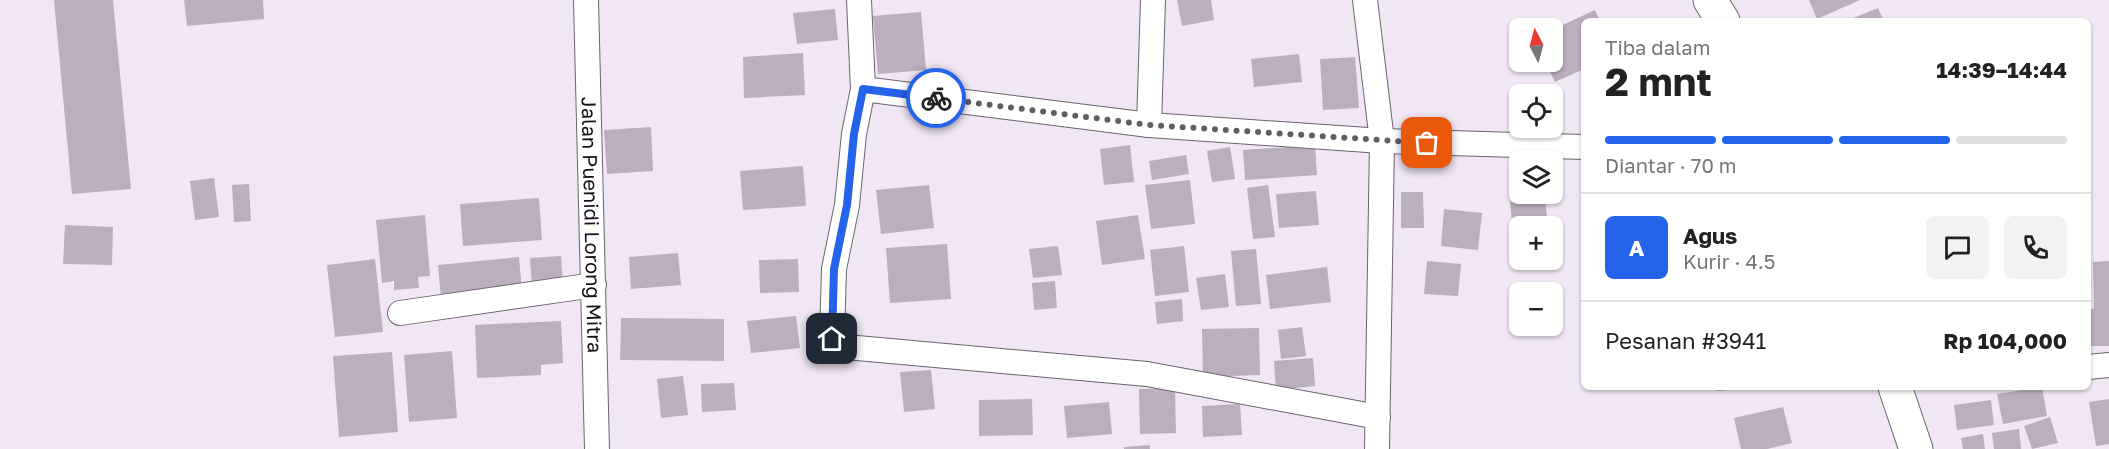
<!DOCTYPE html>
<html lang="id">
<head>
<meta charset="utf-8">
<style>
	:root { --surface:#fff; --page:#f2f2f2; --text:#222; --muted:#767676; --line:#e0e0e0; --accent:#2563eb }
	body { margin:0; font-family:"Golos Text",sans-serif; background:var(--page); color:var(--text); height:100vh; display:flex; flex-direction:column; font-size:22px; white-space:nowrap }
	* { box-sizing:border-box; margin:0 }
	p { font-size:20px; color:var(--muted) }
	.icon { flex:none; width:33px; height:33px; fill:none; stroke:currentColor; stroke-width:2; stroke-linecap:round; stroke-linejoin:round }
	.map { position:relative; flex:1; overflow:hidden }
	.details { position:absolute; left:1581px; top:18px; width:510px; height:372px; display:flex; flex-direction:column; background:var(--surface); border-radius:9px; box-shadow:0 2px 4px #0004 }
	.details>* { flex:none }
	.needle { width:39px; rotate:354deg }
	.tools { position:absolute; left:1509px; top:18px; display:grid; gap:12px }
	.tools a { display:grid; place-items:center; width:54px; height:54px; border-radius:9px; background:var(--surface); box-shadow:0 2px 4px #0004; font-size:30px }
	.pin { position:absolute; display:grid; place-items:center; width:51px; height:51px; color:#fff; margin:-26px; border-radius:12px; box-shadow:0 3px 9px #0006 }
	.courier { position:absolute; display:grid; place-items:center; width:60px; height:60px; margin:-30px; border:4px solid #2563eb; border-radius:50%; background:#fff; color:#222; box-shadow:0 2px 8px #0007 }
	.headline em { font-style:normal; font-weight:700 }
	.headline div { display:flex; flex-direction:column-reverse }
	.headline { display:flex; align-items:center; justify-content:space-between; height:102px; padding:0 24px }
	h1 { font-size:39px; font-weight:700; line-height:45px }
	.bar { display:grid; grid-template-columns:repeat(4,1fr); gap:9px 6px; align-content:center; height:72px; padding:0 24px }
	.bar i { height:8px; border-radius:4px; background:var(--line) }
	.bar .on { background:var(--accent) }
	.bar p { grid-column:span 4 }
	.line { display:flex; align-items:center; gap:15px; padding:0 24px; border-top:2px solid var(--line) }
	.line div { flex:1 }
	.round { display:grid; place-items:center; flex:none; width:63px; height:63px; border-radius:9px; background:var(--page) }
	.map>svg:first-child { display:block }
</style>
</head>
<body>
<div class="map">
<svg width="2109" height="449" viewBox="0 0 2109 449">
	<rect width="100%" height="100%" fill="#f1e6f4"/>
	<g fill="#bbafbd">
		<path d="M54,0H113L131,189L72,194Z"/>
		<path d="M184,0H263L264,19L187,26Z"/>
		<path d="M1177,0H1211L1214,20L1182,26Z"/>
		<path d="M1809,0H1860L1817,19Z"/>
		<path d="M1878,8L1884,21H1852L1851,19Z"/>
		<path d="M835,9L838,40L797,44L793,13Z"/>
		<path d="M1595,10L1600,21H1584V69L1555,82L1545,62H1552V30Z"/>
		<path d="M921,12L926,70L878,74L873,16Z"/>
		<path d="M803,53L805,95L744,98L743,57Z"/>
		<path d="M1299,54L1302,82L1254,87L1251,59Z"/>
		<path d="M1355,57L1359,108L1323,110L1320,59Z"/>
		<path d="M651,127L653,171L607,174L604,130Z"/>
		<path d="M1130,145L1134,182L1104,185L1100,149Z"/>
		<path d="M1315,145L1317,175L1245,180L1243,150Z"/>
		<path d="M1230,147L1235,179L1212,182L1207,151Z"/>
		<path d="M1186,155L1189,174L1152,180L1149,161Z"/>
		<path d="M803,166L806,206L743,210L740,171Z"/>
		<path d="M214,178L219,217L195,220L190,181Z"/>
		<path d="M1190,180L1195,224L1151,229L1145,185Z"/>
		<path d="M249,184L251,221L234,222L232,185Z"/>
		<path d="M929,185L934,228L881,234L876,190Z"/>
		<path d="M1268,185L1275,237L1253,239L1247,188Z"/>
		<path d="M1316,191L1319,225L1279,228L1276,194Z"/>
		<path d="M1401,192H1423L1424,228H1401Z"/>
		<path d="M539,198L542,240L463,246L460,204Z"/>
		<path d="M1545,198L1548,226H1520V254L1515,255L1510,202Z"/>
		<path d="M1444,209L1482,213L1478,250L1441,246Z"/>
		<path d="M425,215L430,276L418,277L419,288L394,290V281L382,283L376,220Z"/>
		<path d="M1138,215L1145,259L1102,265L1096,221Z"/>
		<path d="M65,225L113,227L112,265L63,264Z"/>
		<path d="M947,244L951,299L890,303L886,248Z"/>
		<path d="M1058,246L1062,275L1033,278L1029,249Z"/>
		<path d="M1184,246L1189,292L1155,296L1150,250Z"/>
		<path d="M1256,249L1261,304L1236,306L1231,251Z"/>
		<path d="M678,253L681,285L631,289L629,257Z"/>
		<path d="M561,256L563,284L532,286L530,258Z"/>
		<path d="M519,257L522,291L441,299L438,265Z"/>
		<path d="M375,259L383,332L335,337L327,265Z"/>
		<path d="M798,259L799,292L760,293L759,260Z"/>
		<path d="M1427,261L1461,264L1458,296L1424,294Z"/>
		<path d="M2109,261V346H2088V309H2094L2093,262Z"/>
		<path d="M1327,267L1331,302L1270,309L1266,275Z"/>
		<path d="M1225,274L1229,307L1201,310L1196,278Z"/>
		<path d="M1055,281L1057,308L1034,310L1032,283Z"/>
		<path d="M1182,299L1183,321L1157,324L1155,302Z"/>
		<path d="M796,316L800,348L751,353L747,321Z"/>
		<path d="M621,318L724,319V361L620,360Z"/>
		<path d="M561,321L563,363L541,365V375L477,378L475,325Z"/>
		<path d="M1302,327L1306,356L1281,359L1278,330Z"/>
		<path d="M1259,328L1260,375L1203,377L1202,329Z"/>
		<path d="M452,351L457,418L409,422L404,355Z"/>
		<path d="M392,352L398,432L339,437L333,356Z"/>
		<path d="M1313,358L1315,386L1276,390L1274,361Z"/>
		<path d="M931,370L935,409L904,412L900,372Z"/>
		<path d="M683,376L688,415L661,418L657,379Z"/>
		<path d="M734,383L736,410L702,412L701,384Z"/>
		<path d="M1716,387H1745V389L1716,391Z"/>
		<path d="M2042,387L2047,416L2003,424L1997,394Z"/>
		<path d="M1175,388L1176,433L1140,434L1139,389Z"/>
		<path d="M1032,399L1033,435L979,436V400Z"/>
		<path d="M2109,399V444L2096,446L2089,402Z"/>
		<path d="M1991,400L1994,425L1957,430L1954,405Z"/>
		<path d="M1109,402L1112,434L1067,438L1064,406Z"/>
		<path d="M1240,404L1242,435L1203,437L1202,406Z"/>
		<path d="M1783,407L1792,443L1767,449H1741L1734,418Z"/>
		<path d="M2050,417L2058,443L2032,449L2024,426Z"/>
		<path d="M2019,429L2021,449H1994L1992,433Z"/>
		<path d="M1983,434L1985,449H1963L1961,438Z"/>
		<path d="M1150,445V449H1124V447Z"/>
	</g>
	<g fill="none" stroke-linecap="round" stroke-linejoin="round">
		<defs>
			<g id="street">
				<path id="s1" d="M586,0L597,449"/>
				<path d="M859,0L863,89L1149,125L1382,141L1584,147"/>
				<path d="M1365,0L1382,141L1377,449"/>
				<path d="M863,89L854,134L847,205L834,269L832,339L846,347L1147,374L1378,417"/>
				<path d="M1149,125L1153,0"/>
				<path d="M400,313L594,285"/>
				<path d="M2088,367L2109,365"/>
			</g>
			<g id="secondary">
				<path d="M1710,0L1723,21"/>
				<path d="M1895,387L1916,449"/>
			</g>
		</defs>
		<use href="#street" stroke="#6d636f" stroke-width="26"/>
		<use href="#secondary" stroke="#6d636f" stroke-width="35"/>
		<use href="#street" stroke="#fff" stroke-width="24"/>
		<use href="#secondary" stroke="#fff" stroke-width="33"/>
	</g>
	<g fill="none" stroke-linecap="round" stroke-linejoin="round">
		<path stroke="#635c64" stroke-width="6" stroke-dasharray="0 10.8" d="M936,98L1149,125L1427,143"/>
		<path stroke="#2563eb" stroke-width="8" d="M832,339L834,269L847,205L854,134L863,89L936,98"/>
	</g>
	<g text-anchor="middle" stroke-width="4.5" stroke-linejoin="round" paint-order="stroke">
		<g font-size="20" fill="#161216" stroke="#fff">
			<text dy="7" stroke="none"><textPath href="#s1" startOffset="225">Jalan Puenidi Lorong Mitra</textPath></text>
		</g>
	</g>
</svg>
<div class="tools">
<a><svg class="needle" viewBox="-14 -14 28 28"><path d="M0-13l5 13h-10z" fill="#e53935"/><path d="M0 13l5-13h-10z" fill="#767676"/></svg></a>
<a><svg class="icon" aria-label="locate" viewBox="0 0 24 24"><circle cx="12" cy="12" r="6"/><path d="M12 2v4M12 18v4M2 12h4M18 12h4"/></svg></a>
<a><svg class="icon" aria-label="layers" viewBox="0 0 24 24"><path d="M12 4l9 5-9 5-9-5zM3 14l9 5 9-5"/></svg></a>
<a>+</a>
<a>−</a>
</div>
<div class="pin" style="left:1427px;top:143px;background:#ea580c"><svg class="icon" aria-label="bag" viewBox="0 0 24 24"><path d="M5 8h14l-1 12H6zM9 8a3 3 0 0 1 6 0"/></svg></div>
<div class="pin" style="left:832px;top:339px;background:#1f2937"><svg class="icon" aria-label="home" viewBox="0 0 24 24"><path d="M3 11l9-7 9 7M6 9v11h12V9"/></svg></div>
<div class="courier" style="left:936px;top:98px"><svg class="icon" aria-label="bike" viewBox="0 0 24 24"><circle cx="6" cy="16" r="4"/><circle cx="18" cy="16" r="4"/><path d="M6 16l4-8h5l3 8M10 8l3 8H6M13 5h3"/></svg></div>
<section class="details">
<div class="headline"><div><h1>2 mnt</h1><p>Tiba dalam</p></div><em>14:39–14:44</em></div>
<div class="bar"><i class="on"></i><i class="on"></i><i class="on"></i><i></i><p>Diantar · 70 m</p></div>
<div class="line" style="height:108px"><b class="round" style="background:var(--accent);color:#fff">A</b><div><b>Agus</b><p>Kurir · 4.5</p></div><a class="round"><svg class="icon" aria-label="chat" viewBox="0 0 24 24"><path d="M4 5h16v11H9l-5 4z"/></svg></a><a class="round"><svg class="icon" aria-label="phone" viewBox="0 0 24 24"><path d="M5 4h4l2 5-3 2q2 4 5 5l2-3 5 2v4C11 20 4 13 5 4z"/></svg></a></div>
<div class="line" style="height:78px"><div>Pesanan #3941</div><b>Rp 104,000</b></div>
</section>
</div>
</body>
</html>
